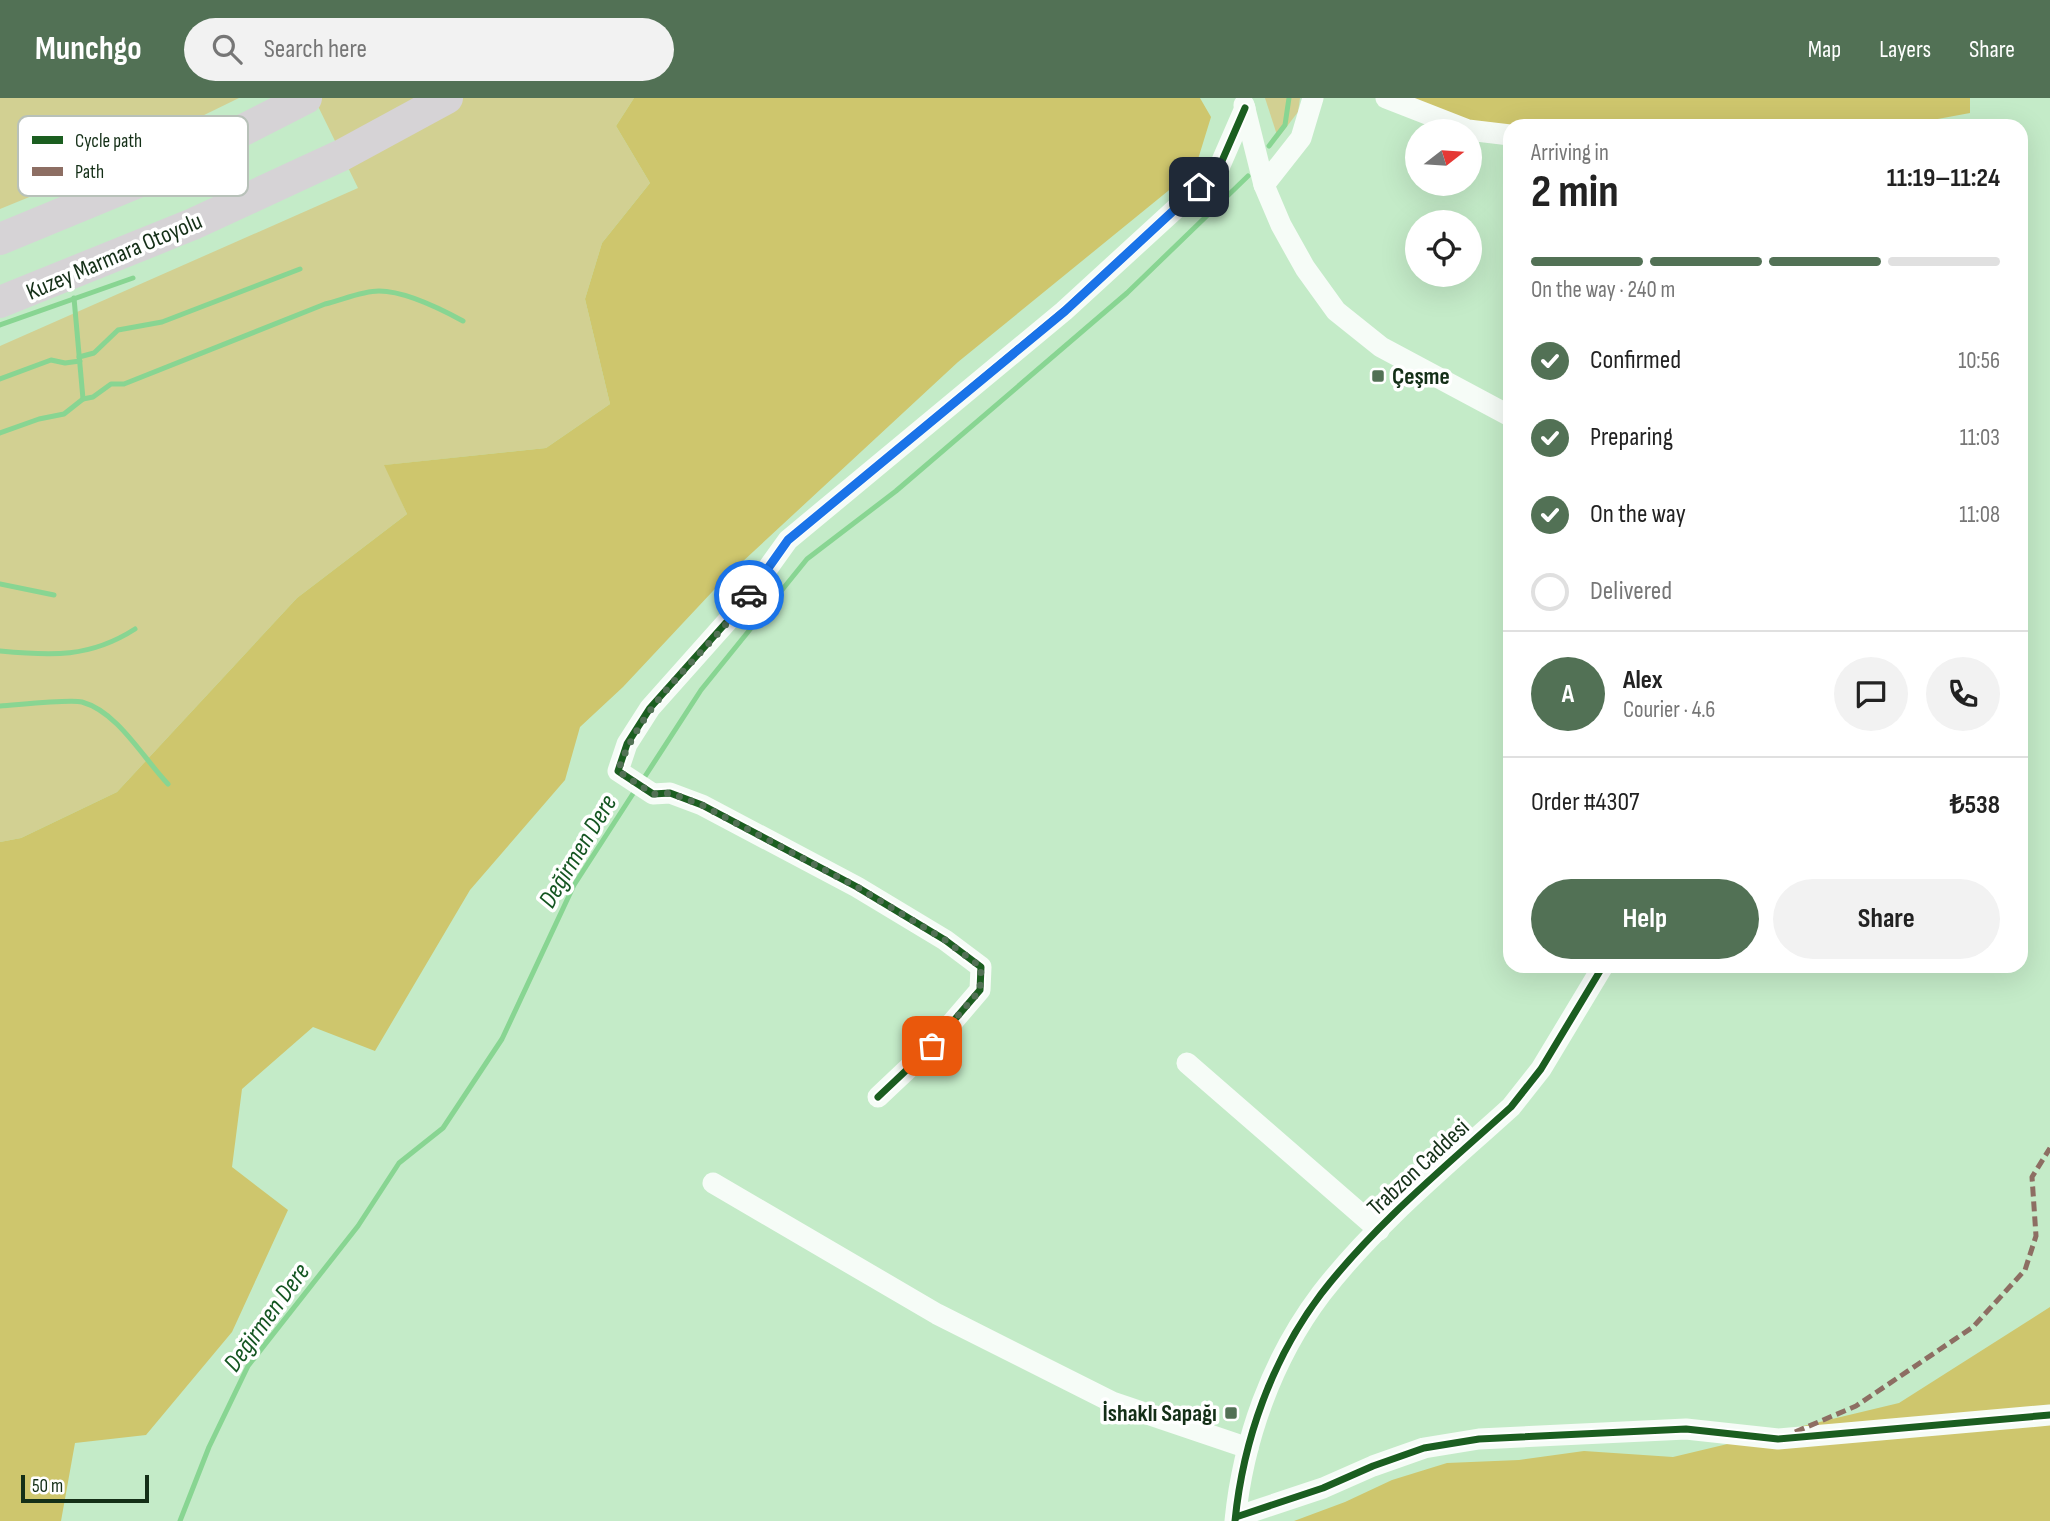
<!DOCTYPE html>
<html lang="en">
<head>
<meta charset="utf-8">
<style>
	:root { --surface:#fff; --page:#f2f2f2; --text:#222; --muted:#767676; --line:#e0e0e0; --accent:#527155 }
	body { margin:0; font-family:"Sofia Sans Condensed",sans-serif; background:var(--page); color:var(--text); height:100vh; display:flex; flex-direction:column; font-size:26px; white-space:nowrap }
	* { box-sizing:border-box; margin:0 }
	p { font-size:23px; color:var(--muted) }
	.icon { flex:none; width:38px; height:38px; fill:none; stroke:currentColor; stroke-width:2; stroke-linecap:round; stroke-linejoin:round }
	.map { position:relative; flex:1; overflow:hidden }
	.sheet { position:absolute; left:1503px; top:21px; width:525px; height:854px; display:flex; flex-direction:column; background:var(--surface); border-radius:21px; box-shadow:0 7px 28px #0002 }
	.sheet>* { flex:none }
	.needle { width:46px; rotate:73deg }
	.buttons { position:absolute; left:1405px; top:21px; display:grid; gap:14px }
	.buttons a { display:grid; place-items:center; width:77px; height:77px; border-radius:50%; background:var(--surface); box-shadow:0 7px 28px #0002; font-size:35px }
	.scale { position:absolute; left:21px; bottom:18px; width:128px; box-sizing:border-box; padding-left:7px; border:4px solid #142f17; border-top:0; font-size:19px; line-height:24px; white-space:nowrap; color:#142f17; -webkit-text-stroke:5px #fff; paint-order:stroke }
	.pin { position:absolute; display:grid; place-items:center; width:60px; height:60px; color:#fff; margin:-30px; border-radius:14px; box-shadow:0 4px 10px #0006 }
	.courier { position:absolute; display:grid; place-items:center; width:70px; height:70px; margin:-35px; border:5px solid #1a73e8; border-radius:50%; background:#fff; color:#222; box-shadow:0 2px 9px #0007 }
	.head em { font-style:normal; font-weight:700 }
	.head div { display:flex; flex-direction:column-reverse }
	.head { display:flex; align-items:center; justify-content:space-between; height:119px; padding:0 28px }
	h1 { font-size:46px; font-weight:700; line-height:52px }
	.bar { display:grid; grid-template-columns:repeat(4,1fr); gap:10px 7px; align-content:center; height:84px; padding:0 28px }
	.bar i { height:9px; border-radius:5px; background:var(--line) }
	.bar .active { background:var(--accent) }
	.bar p { grid-column:span 4 }
	.line { display:flex; align-items:center; gap:18px; padding:0 28px; border-top:2px solid var(--line) }
	.line div { flex:1 }
	.round { display:grid; place-items:center; flex:none; width:74px; height:74px; border-radius:37px; background:var(--page) }
	ol { padding:0 28px; list-style:none }
	li { display:flex; align-items:center; gap:21px; height:77px }
	li p { margin-inline-start:auto }
	li .icon { padding:7px; border-radius:50%; background:var(--accent); color:#fff; stroke-width:4 }
	li:last-child { color:var(--muted) }
	li i { width:38px; height:38px; border:4px solid var(--line); border-radius:50% }
	.cta { display:flex; gap:14px; margin-top:auto; padding:14px 28px }
	.cta a { flex:1; height:80px; border-radius:42px; background:var(--accent); color:#fff; font-size:28px; font-weight:700; line-height:80px; text-align:center }
	.cta a+a { background:var(--page); color:var(--text) }
	header { display:flex; align-items:center; gap:42px; box-sizing:border-box; height:98px; padding:0 35px; background:var(--accent); color:#fff }
	header strong { font-size:33px }
	nav { display:flex; gap:38px; margin-inline-start:auto; font-size:24px }
	.search { width:490px; height:63px; background:var(--page); display:flex; align-items:center; gap:18px; box-sizing:border-box; padding:0 24px; border-radius:38px; color:var(--muted); font-size:26px }
	.map>svg:first-child { display:block }
</style>
</head>
<body>
<header>
<strong>Munchgo</strong>
<div class="search"><svg class="icon" aria-label="search" viewBox="0 0 24 24"><circle cx="10" cy="10" r="6"/><path d="M15 15l6 6"/></svg>Search here</div>
<nav><a>Map</a><a>Layers</a><a>Share</a></nav>
</header>
<div class="map">
<svg width="2050" height="1423" viewBox="0 0 2050 1423">
	<rect width="100%" height="100%" fill="#c4ebc8"/>
	<g fill="#d2d092">
		<path d="M0,0H239L71,82L0,111Z"/>
		<path d="M314,0H634L616,28L650,85L602,145L585,201L610,306L546,350L385,367L407,416L297,500L117,694L21,740L0,744V248L358,90Z"/>
		<path d="M1265,0H1300L1298,14L1278,40Z"/>
	</g>
	<g fill="#cec66d">
		<path d="M634,0H1200L1211,19L1195,71L958,264L727,478L623,589L580,629L565,682L470,792L375,953L313,929L242,991L232,1069L288,1112L232,1234L146,1337L75,1345L61,1423H0V744L21,740L117,694L297,500L407,416L384,367L546,350L610,306L585,201L602,145L650,85L616,28Z"/>
		<path d="M1386,0H1970V15L1900,28H1510V37Z"/>
		<path d="M2050,1209V1423H1294L1345,1404L1392,1382L1447,1365L1519,1362L1584,1353L1673,1359L1899,1305Z"/>
	</g>
	<g fill="none" stroke-linecap="round" stroke-linejoin="round">
		<g stroke="#88d592" stroke-width="5">
			<path d="M1269,48L1285,27L1289,0"/>
			<path d="M74,200L83,301"/>
			<path d="M0,227L133,180"/>
			<path d="M79,259L94,255L118,232L162,224L300,171"/>
			<path d="M0,281L51,262L65,265L80,263"/>
			<path d="M0,335L39,321L64,316L83,301L93,299L111,286H124L325,206C342,202 362,193 379,193C404,193 441,211 463,223"/>
			<path d="M0,486L54,497"/>
			<path d="M0,553C51,558 90,560 135,531"/>
			<path d="M0,608C17,607 69,601 82,604C118,614 143,660 168,686"/>
			<path d="M642,683L701,592L807,461L896,393L1127,195L1248,78"/>
			<path d="M180,1423L209,1349L248,1268L358,1128L399,1065L443,1030L502,941L574,787L636,691"/>
		</g>
		<g stroke="#f6fcf7" stroke-width="21">
			<path d="M1386,0L1468,32L1510,37"/>
			<path d="M1244,7L1264,87L1281,127L1305,170L1336,213L1381,249L1510,318"/>
			<path d="M1264,87L1301,40L1313,0"/>
			<path d="M1187,965L1379,1132"/>
			<path d="M878,999L932,948L980,892L981,869L945,842L857,789L702,707L670,695L653,696L618,673L627,646L650,610L740,509L788,442L1064,213L1218,72L1245,10"/>
			<path d="M713,1085L937,1216L1112,1304L1248,1350"/>
			<path d="M1236,1419L1323,1390L1373,1368L1424,1350L1479,1341L1686,1331L1778,1341L2050,1317"/>
			<path d="M1235,1423C1243,1342 1272,1261 1321,1196C1375,1126 1446,1068 1511,1009L1541,971L1603,868"/>
		</g>
		<g stroke="#d6d3d6" stroke-width="32">
			<path d="M0,141L155,77L306,0"/>
			<path d="M0,204L193,126L342,57L447,0"/>
		</g>
		<path stroke="#8d6e63" stroke-width="5" stroke-dasharray="10 5" stroke-linecap="butt" d="M1795,1334L1856,1308L1973,1229L2025,1172L2036,1138L2032,1079L2050,1050"/>
		<defs>
			<g id="cycleway">
				<path d="M878,999L932,948L980,892L981,869L945,842L857,789L702,707L670,695L653,696L618,673L627,646L650,610L740,509L788,442L1064,213L1218,72L1245,10"/>
				<path d="M1236,1419L1323,1390L1373,1368L1424,1350L1479,1341L1686,1331L1778,1341L2050,1317"/>
				<path d="M1235,1423C1243,1342 1272,1261 1321,1196C1375,1126 1446,1068 1511,1009L1541,971L1603,868"/>
			</g>
		</defs>
		<use href="#cycleway" stroke="#fff" stroke-width="11"/>
		<use href="#cycleway" stroke="#1b5e20" stroke-width="7"/>
	</g>
	<g fill="none" stroke-linecap="round" stroke-linejoin="round">
		<path stroke="#527155" stroke-width="7" stroke-dasharray="0 12.6" d="M749,497C705,559 644,598 618,673L653,696L670,695L702,707L857,789L945,842L981,869L980,892L932,948"/>
		<path stroke="#1a73e8" stroke-width="9" d="M749,497L788,442L1065,213L1199,89"/>
	</g>
	<g fill="#527155" stroke="#fff" stroke-width="2.5">
		<rect x="1371" y="271" width="14" height="14" rx="3.5"/>
		<rect x="1224" y="1308" width="14" height="14" rx="3.5"/>
	</g>
	<g text-anchor="middle" stroke-width="7" stroke-linejoin="round" paint-order="stroke">
		<g font-size="24" fill="#142f17" stroke="#fff">
			<text transform="translate(114 158) rotate(-23)" y="8">Kuzey Marmara Otoyolu</text>
			<text transform="translate(1418 1069) rotate(-43)" y="8">Trabzon Caddesi</text>
		</g>
		<g font-size="24" font-weight="bold" fill="#142f17" stroke="#fff" text-anchor="start">
			<text x="1392" y="286">Çeşme</text>
			<text x="1217" y="1323" text-anchor="end">İshaklı Sapağı</text>
		</g>
		<g font-size="26" font-style="italic" fill="#155622" stroke="#fff">
			<text transform="translate(577 753) rotate(-59)" y="9">Değirmen Dere</text>
			<text transform="translate(266 1219) rotate(-54)" y="9">Değirmen Dere</text>
		</g>
	</g>
	<rect x="18" y="18" width="230" height="80" rx="10" fill="#fff" stroke="#b8c1b9" stroke-width="2"/>
	<rect x="32" y="38" width="31" height="8" fill="#1b5e20"/>
	<rect x="32" y="69" width="31" height="9" fill="#8d6e63"/>
	<g font-size="19" fill="#142f17">
		<text x="75" y="49">Cycle path</text>
		<text x="75" y="80">Path</text>
	</g>
</svg>
<div class="buttons">
<a><svg class="needle" viewBox="-14 -14 28 28"><path d="M0-13l5 13h-10z" fill="#e53935"/><path d="M0 13l5-13h-10z" fill="#767676"/></svg></a>
<a><svg class="icon" aria-label="locate" viewBox="0 0 24 24"><circle cx="12" cy="12" r="6"/><path d="M12 2v4M12 18v4M2 12h4M18 12h4"/></svg></a>
</div>
<div class="scale">50 m</div>
<div class="pin" style="left:932px;top:948px;background:#ea580c"><svg class="icon" aria-label="bag" viewBox="0 0 24 24"><path d="M5 8h14l-1 12H6zM9 8a3 3 0 0 1 6 0"/></svg></div>
<div class="pin" style="left:1199px;top:89px;background:#1f2937"><svg class="icon" aria-label="home" viewBox="0 0 24 24"><path d="M3 11l9-7 9 7M6 9v11h12V9"/></svg></div>
<div class="courier" style="left:749px;top:497px"><svg class="icon" aria-label="car" viewBox="0 0 24 24"><path d="M5 17H2v-5l4-1 3-4h7l3 4 3 1v5h-3M9 17h6M6 11h13"/><circle cx="7" cy="17" r="2"/><circle cx="17" cy="17" r="2"/></svg></div>
<section class="sheet">
<div class="head"><div><h1>2 min</h1><p>Arriving in</p></div><em>11:19–11:24</em></div>
<div class="bar"><i class="active"></i><i class="active"></i><i class="active"></i><i></i><p>On the way · 240 m</p></div>
<ol>
<li><svg class="icon" aria-label="check" viewBox="0 0 24 24"><path d="M5 12l5 5 9-10"/></svg>Confirmed<p>10:56</p></li>
<li><svg class="icon" aria-label="check" viewBox="0 0 24 24"><path d="M5 12l5 5 9-10"/></svg>Preparing<p>11:03</p></li>
<li><svg class="icon" aria-label="check" viewBox="0 0 24 24"><path d="M5 12l5 5 9-10"/></svg>On the way<p>11:08</p></li>
<li><i></i>Delivered</li>
</ol>
<div class="line" style="height:126px"><b class="round" style="background:var(--accent);color:#fff">A</b><div><b>Alex</b><p>Courier · 4.6</p></div><a class="round"><svg class="icon" aria-label="chat" viewBox="0 0 24 24"><path d="M4 5h16v11H9l-5 4z"/></svg></a><a class="round"><svg class="icon" aria-label="phone" viewBox="0 0 24 24"><path d="M5 4h4l2 5-3 2q2 4 5 5l2-3 5 2v4C11 20 4 13 5 4z"/></svg></a></div>
<div class="line" style="height:91px"><div>Order #4307</div><b>₺538</b></div>
<div class="cta"><a>Help</a><a>Share</a></div>
</section>
</div>
</body>
</html>
